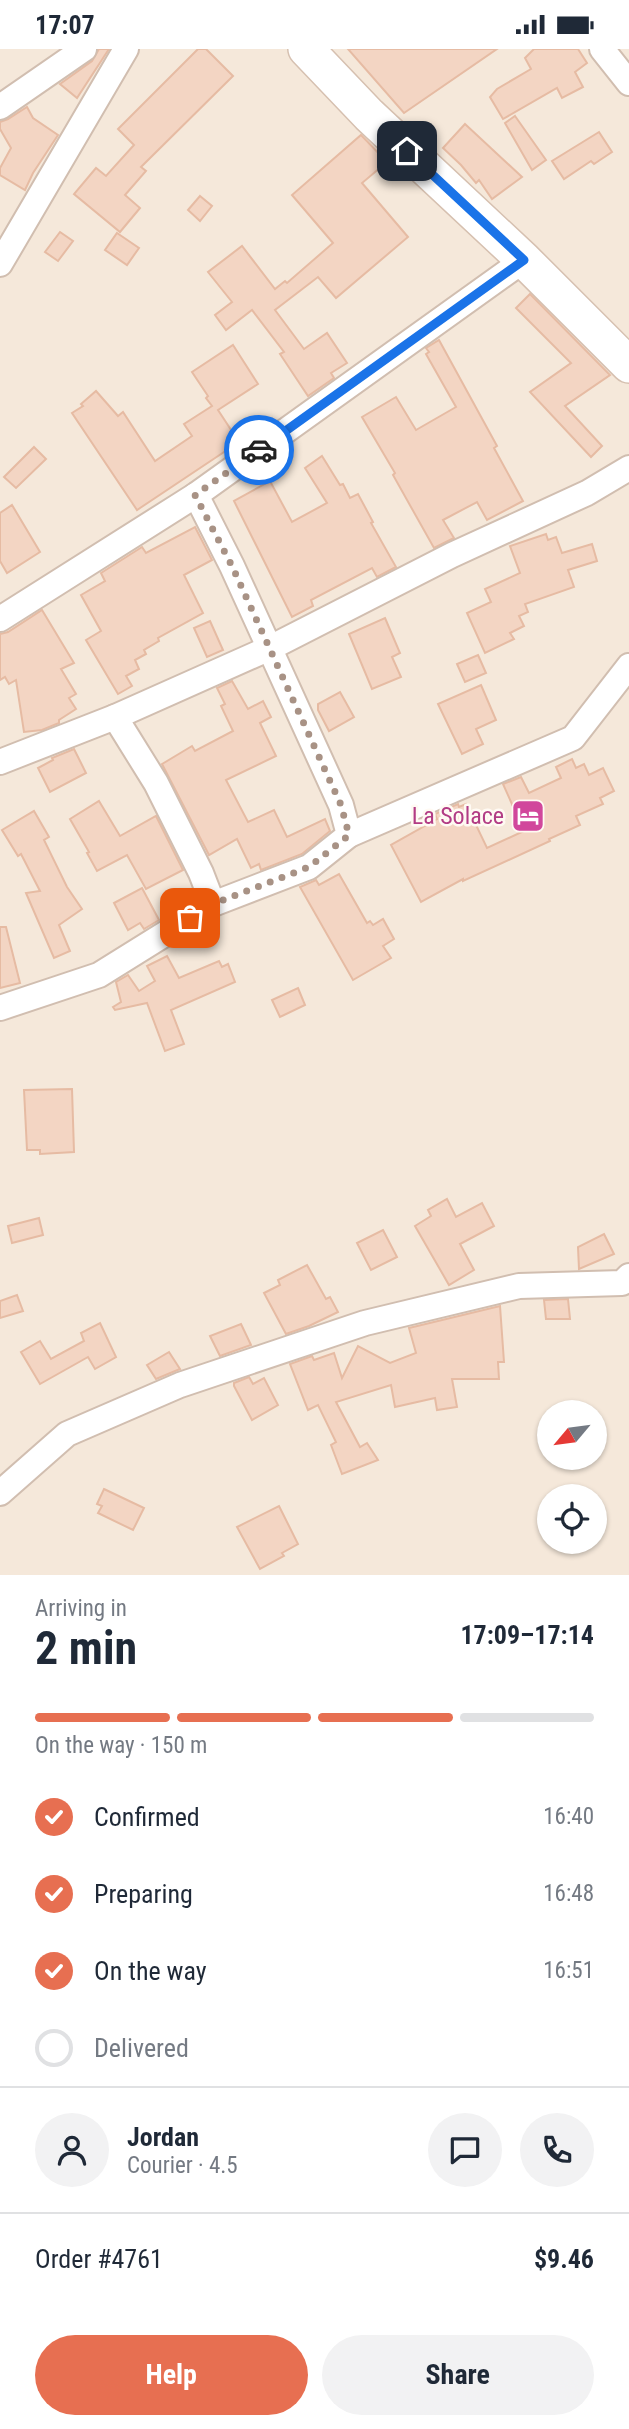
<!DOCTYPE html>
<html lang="en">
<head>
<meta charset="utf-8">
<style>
	:root { --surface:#fff; --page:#f2f2f3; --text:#1f2937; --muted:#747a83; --line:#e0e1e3; --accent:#e76f51 }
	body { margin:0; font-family:"Roboto Condensed",sans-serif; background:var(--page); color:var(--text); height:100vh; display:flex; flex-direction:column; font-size:26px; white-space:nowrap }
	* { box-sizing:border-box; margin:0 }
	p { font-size:23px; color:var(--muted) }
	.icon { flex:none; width:38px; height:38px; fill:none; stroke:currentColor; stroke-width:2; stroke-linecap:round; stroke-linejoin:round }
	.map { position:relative; height:1526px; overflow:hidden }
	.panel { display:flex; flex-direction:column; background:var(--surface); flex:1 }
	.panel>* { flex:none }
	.needle { width:46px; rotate:241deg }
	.controls { position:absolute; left:537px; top:1351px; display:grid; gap:14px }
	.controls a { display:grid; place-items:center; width:70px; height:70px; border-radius:50%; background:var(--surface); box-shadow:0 2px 5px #0004; font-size:35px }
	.pin { position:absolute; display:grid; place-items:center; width:60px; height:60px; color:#fff; margin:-30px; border-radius:14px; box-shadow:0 4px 10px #0006 }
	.courier { position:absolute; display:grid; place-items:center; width:70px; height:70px; margin:-35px; border:5px solid #1a73e8; border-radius:50%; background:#fff; color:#222; box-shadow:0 2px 9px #0007 }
	.headline em { font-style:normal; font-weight:700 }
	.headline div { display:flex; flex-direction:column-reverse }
	.headline { display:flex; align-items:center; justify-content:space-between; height:119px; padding:0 35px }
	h1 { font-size:46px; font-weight:700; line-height:52px }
	.bar { display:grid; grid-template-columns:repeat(4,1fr); gap:10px 7px; align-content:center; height:84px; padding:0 35px }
	.bar i { height:9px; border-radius:5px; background:var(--line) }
	.bar .active { background:var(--accent) }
	.bar p { grid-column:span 4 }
	.line { display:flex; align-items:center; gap:18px; padding:0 35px; border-top:2px solid var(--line) }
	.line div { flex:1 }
	.round { display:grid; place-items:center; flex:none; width:74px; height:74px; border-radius:37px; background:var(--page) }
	ol { padding:0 35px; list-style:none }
	li { display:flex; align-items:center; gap:21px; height:77px }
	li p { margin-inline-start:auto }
	li .icon { padding:7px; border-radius:50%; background:var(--accent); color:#fff; stroke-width:4 }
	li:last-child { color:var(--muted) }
	li i { width:38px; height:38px; border:4px solid var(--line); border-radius:50% }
	.action { display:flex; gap:14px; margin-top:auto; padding:14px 35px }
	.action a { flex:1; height:80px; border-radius:42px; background:var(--accent); color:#fff; font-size:28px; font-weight:700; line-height:80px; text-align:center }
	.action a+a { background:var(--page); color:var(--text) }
	.status { display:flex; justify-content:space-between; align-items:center; height:49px; padding:0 35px; background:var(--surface); direction:ltr }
	.status svg { height:19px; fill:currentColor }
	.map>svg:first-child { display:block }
</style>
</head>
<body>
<div class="status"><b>17:07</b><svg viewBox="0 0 49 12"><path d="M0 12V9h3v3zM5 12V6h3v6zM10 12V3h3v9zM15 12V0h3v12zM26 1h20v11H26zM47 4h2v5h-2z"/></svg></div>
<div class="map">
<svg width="629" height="1526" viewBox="0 0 629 1526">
	<rect width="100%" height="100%" fill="#fdf6ec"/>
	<path fill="#f5e8da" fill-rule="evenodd" d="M0,0H629V1526H0ZM550,1363H595V1409H550ZM550,1447H595V1493H550Z"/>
	<g fill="#f3d5c3" stroke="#e6bba3" stroke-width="2">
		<path d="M99,0H109L77,49L60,35L92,12Z"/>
		<path d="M198,0H206L233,27L141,118L146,122L125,146L140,159L120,183L74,145L96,119L106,127L134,96L118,80Z"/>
		<path d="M348,0H497L404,64Z"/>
		<path d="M534,0H578L587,14L575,23L583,38L562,49L557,39L503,70L490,48L497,40L531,20L525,9Z"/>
		<path d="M27,58L33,69L58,86L33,124L25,141L0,126V119L11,99L0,80V73L8,70Z"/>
		<path d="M515,67L546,111L532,121L505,74Z"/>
		<path d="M465,75L522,128L492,150L479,131L476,134L461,116L443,99Z"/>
		<path d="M599,83L612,103L594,115L591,112L564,130L552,112Z"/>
		<path d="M361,86L387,113L362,134L408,188L336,249L318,228L275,261L304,300L327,284L347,314L331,324L334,329L308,347L280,305L284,303L252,261L226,281L215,266L232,253L208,223L242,197L275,240L285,232L287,234L333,194L292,146Z"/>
		<path d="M200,147L212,157L200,172L188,161Z"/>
		<path d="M60,183L73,192L58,212L45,203Z"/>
		<path d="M117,184L139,199L127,216L105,201Z"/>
		<path d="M530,245L610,326L565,357L602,397L591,408L530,343L571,314L516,259Z"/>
		<path d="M439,291L497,397L494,399L523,452L487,471L477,453L443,471L454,489L434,499L393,426L395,424L362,368L396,348L416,381L456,358L426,305L429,303L426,299Z"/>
		<path d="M233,296L258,335L218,361L239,393L137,461L72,364L83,357L81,355L96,342L118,367L123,363L155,412L192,387L184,375L212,357L206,349L208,347L192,323Z"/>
		<path d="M34,398L46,410L16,439L4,428Z"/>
		<path d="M322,407L340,436L343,435L350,449L358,445L373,473L371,474L396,518L377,528L372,519L311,551L313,557L292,568L234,452L270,432L292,473L327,454L305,419Z"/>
		<path d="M12,456L40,503L7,524L0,512V464Z"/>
		<path d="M195,478L212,511L184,526L203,564L158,589L159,592L144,601L146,605L135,611L139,620L126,627L132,637L118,645L86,591L101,582L81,546L105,532L101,524L142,498L146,504Z"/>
		<path d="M546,485L548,491L556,488L562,504L592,495L597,512L568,521L574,538L525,555L528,563L519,567L524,577L510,584L514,590L485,604L467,564L491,553L485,540L520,524L510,497Z"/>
		<path d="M42,561L74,614L61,620L76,645L69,649L76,660L59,671V674L42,681L24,683L16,631L9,635L5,628L0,631V585L8,583Z"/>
		<path d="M385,569L400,604L392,608L401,628L372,640L349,585Z"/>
		<path d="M210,572L223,601L207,608L194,579Z"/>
		<path d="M478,606L486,624L465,633L457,615Z"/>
		<path d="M232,632L248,660L263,652L271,668L260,674L276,707L226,731L248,773L274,761L287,788L325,770L330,782L302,805L261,821L259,815L251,819L237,790L209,806L162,715L192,697L195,702L233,682L221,657L225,655L217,639Z"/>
		<path d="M481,636L496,671L476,680L483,695L462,705L438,655Z"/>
		<path d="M340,643L354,668L329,682L318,661V655Z"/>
		<path d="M74,700L86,724L50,743L38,719L53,711L52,709Z"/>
		<path d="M572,710L576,719L584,715L589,726L603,719L614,742L600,749L603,755L576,767L580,776L549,790L550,792L463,832V830L421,853L391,796L437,770L435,765L458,755L459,758L466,755L487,799L524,782L503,735L521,728L529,744L561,729L556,718Z"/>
		<path d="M99,752L120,787L156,767L183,821L146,840L127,806L97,822L87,804L89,803L70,770Z"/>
		<path d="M34,762L49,788L44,791L67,838L82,860L59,876L70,902L54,909L26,844L40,842L21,805L18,807L2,781Z"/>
		<path d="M339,825L367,874L370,872L373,876L383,870L394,890L383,897L391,909L353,931L300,838L316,831L319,836Z"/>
		<path d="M142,839L159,871L144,880L140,874L128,881L114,854Z"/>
		<path d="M0,878H6L20,934L0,939Z"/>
		<path d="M167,907L179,929L219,912L222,918L228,915L235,933L171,961L184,995L165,1002L147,954L115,961L113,958L121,953L116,933L128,926L139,942L155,932L147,917Z"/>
		<path d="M298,939L305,956L280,968L272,951Z"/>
		<path d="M72,1040L74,1103L40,1105V1101H27L24,1041Z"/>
		<path d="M447,1150L456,1168L482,1154L494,1177L460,1195L474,1221L449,1236L415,1177L431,1167L428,1161Z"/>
		<path d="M39,1169L43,1186L12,1194L8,1177Z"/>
		<path d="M383,1181L397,1208L371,1221L357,1194Z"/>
		<path d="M604,1185L614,1205L579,1220L578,1198Z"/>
		<path d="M307,1216L326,1250L330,1248L338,1263L309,1277L286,1285L264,1244L280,1236L278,1231Z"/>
		<path d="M17,1246L23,1262L0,1269V1252Z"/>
		<path d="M568,1250L570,1270H546L544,1251Z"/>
		<path d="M500,1257L504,1313H498L499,1330H452L457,1358L437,1361L435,1349L395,1358L391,1336L336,1353L360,1398L367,1394L378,1411L342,1425L331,1396L336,1393L318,1356L308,1361L290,1315L312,1307L314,1311L334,1304L342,1329L358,1297L390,1314L416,1304L409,1279Z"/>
		<path d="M100,1274L116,1308L95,1320L88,1308L40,1335L21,1303L40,1292L51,1310L84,1292L81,1284Z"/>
		<path d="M241,1275L251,1296L220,1307L210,1287Z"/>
		<path d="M169,1303L180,1320L156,1330L147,1316Z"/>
		<path d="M249,1328L253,1335L264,1329L278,1356L252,1371L234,1337V1334Z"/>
		<path d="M104,1440L144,1459L133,1481L98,1464L102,1457L97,1455Z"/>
		<path d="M279,1457L298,1495L282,1504L284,1507L260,1520L237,1478Z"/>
	</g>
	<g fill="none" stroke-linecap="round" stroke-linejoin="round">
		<defs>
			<g id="street">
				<path d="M602,0L629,34"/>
				<path d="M0,58L84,0"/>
				<path d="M0,215L126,0"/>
				<path d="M0,570L196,446L524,211"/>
				<path d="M115,668L156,734L201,824L213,855"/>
				<path d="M0,713L115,668L270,599L452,506L587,444L629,419"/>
				<path d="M349,786L573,689L629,617"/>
				<path d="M0,959L99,926L213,855L309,818L349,786L341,756L232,517L196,446"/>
				<path d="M0,1444L67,1385L180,1336L365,1274L519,1237L622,1234L629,1227"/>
			</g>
			<path id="secondary" d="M306,0L369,66L524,211L629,316"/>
		</defs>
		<use href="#street" stroke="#d1beb0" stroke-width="28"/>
		<use href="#secondary" stroke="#d6c0b0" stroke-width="38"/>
		<use href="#street" stroke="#fff" stroke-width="24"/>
		<use href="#secondary" stroke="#fff" stroke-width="35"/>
	</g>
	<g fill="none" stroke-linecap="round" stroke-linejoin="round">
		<path stroke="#a89285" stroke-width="7" stroke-dasharray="0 12.6" d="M190,869L213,855L309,818L349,786L341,756L232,517L195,446L259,401"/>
		<path stroke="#1a73e8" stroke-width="9" d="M259,401L524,211L407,102"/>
	</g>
	<defs>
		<symbol id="hotel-square" viewBox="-11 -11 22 22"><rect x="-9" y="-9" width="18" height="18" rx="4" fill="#d1479c" stroke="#fffaf3"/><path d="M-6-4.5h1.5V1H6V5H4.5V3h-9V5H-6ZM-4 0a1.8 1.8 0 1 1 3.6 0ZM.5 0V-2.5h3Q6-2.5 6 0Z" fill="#fff"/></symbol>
	</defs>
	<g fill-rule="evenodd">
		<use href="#hotel-square" x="509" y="748" width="38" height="38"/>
	</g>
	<g text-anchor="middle" stroke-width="5" stroke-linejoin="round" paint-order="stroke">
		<g font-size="24" fill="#b23c85" stroke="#fffaf3" text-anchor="end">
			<text x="504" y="775">La Solace</text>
		</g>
	</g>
</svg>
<div class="controls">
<a><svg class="needle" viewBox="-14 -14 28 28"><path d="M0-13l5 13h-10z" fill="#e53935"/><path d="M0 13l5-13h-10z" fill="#747a83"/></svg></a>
<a><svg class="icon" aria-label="locate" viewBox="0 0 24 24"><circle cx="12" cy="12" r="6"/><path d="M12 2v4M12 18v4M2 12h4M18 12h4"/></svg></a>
</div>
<div class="pin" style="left:190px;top:869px;background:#ea580c"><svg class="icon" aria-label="bag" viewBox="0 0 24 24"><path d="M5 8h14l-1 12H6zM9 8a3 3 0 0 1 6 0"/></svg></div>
<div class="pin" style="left:407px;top:102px;background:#1f2937"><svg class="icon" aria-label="home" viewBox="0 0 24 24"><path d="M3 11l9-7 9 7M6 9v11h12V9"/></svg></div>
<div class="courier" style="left:259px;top:401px"><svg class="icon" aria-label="car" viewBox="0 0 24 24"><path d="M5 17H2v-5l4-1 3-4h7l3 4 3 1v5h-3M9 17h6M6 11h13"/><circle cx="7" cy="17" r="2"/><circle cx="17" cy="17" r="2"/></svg></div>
</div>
<section class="panel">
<div class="headline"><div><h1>2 min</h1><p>Arriving in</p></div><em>17:09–17:14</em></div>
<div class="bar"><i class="active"></i><i class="active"></i><i class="active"></i><i></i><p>On the way · 150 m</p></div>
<ol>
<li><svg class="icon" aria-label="check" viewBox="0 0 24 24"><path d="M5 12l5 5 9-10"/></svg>Confirmed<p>16:40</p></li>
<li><svg class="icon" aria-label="check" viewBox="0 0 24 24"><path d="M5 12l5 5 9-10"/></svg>Preparing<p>16:48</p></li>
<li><svg class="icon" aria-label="check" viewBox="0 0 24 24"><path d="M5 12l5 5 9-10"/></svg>On the way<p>16:51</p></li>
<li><i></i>Delivered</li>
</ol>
<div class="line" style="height:126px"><a class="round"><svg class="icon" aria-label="person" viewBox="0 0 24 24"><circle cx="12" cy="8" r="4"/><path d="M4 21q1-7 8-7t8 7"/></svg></a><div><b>Jordan</b><p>Courier · 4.5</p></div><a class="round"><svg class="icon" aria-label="chat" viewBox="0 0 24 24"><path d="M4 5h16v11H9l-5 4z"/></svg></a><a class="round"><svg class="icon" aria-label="phone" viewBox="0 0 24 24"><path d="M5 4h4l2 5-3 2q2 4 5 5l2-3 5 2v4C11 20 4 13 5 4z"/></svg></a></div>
<div class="line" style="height:91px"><div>Order #4761</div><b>$9.46</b></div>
<div class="action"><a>Help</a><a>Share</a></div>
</section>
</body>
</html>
